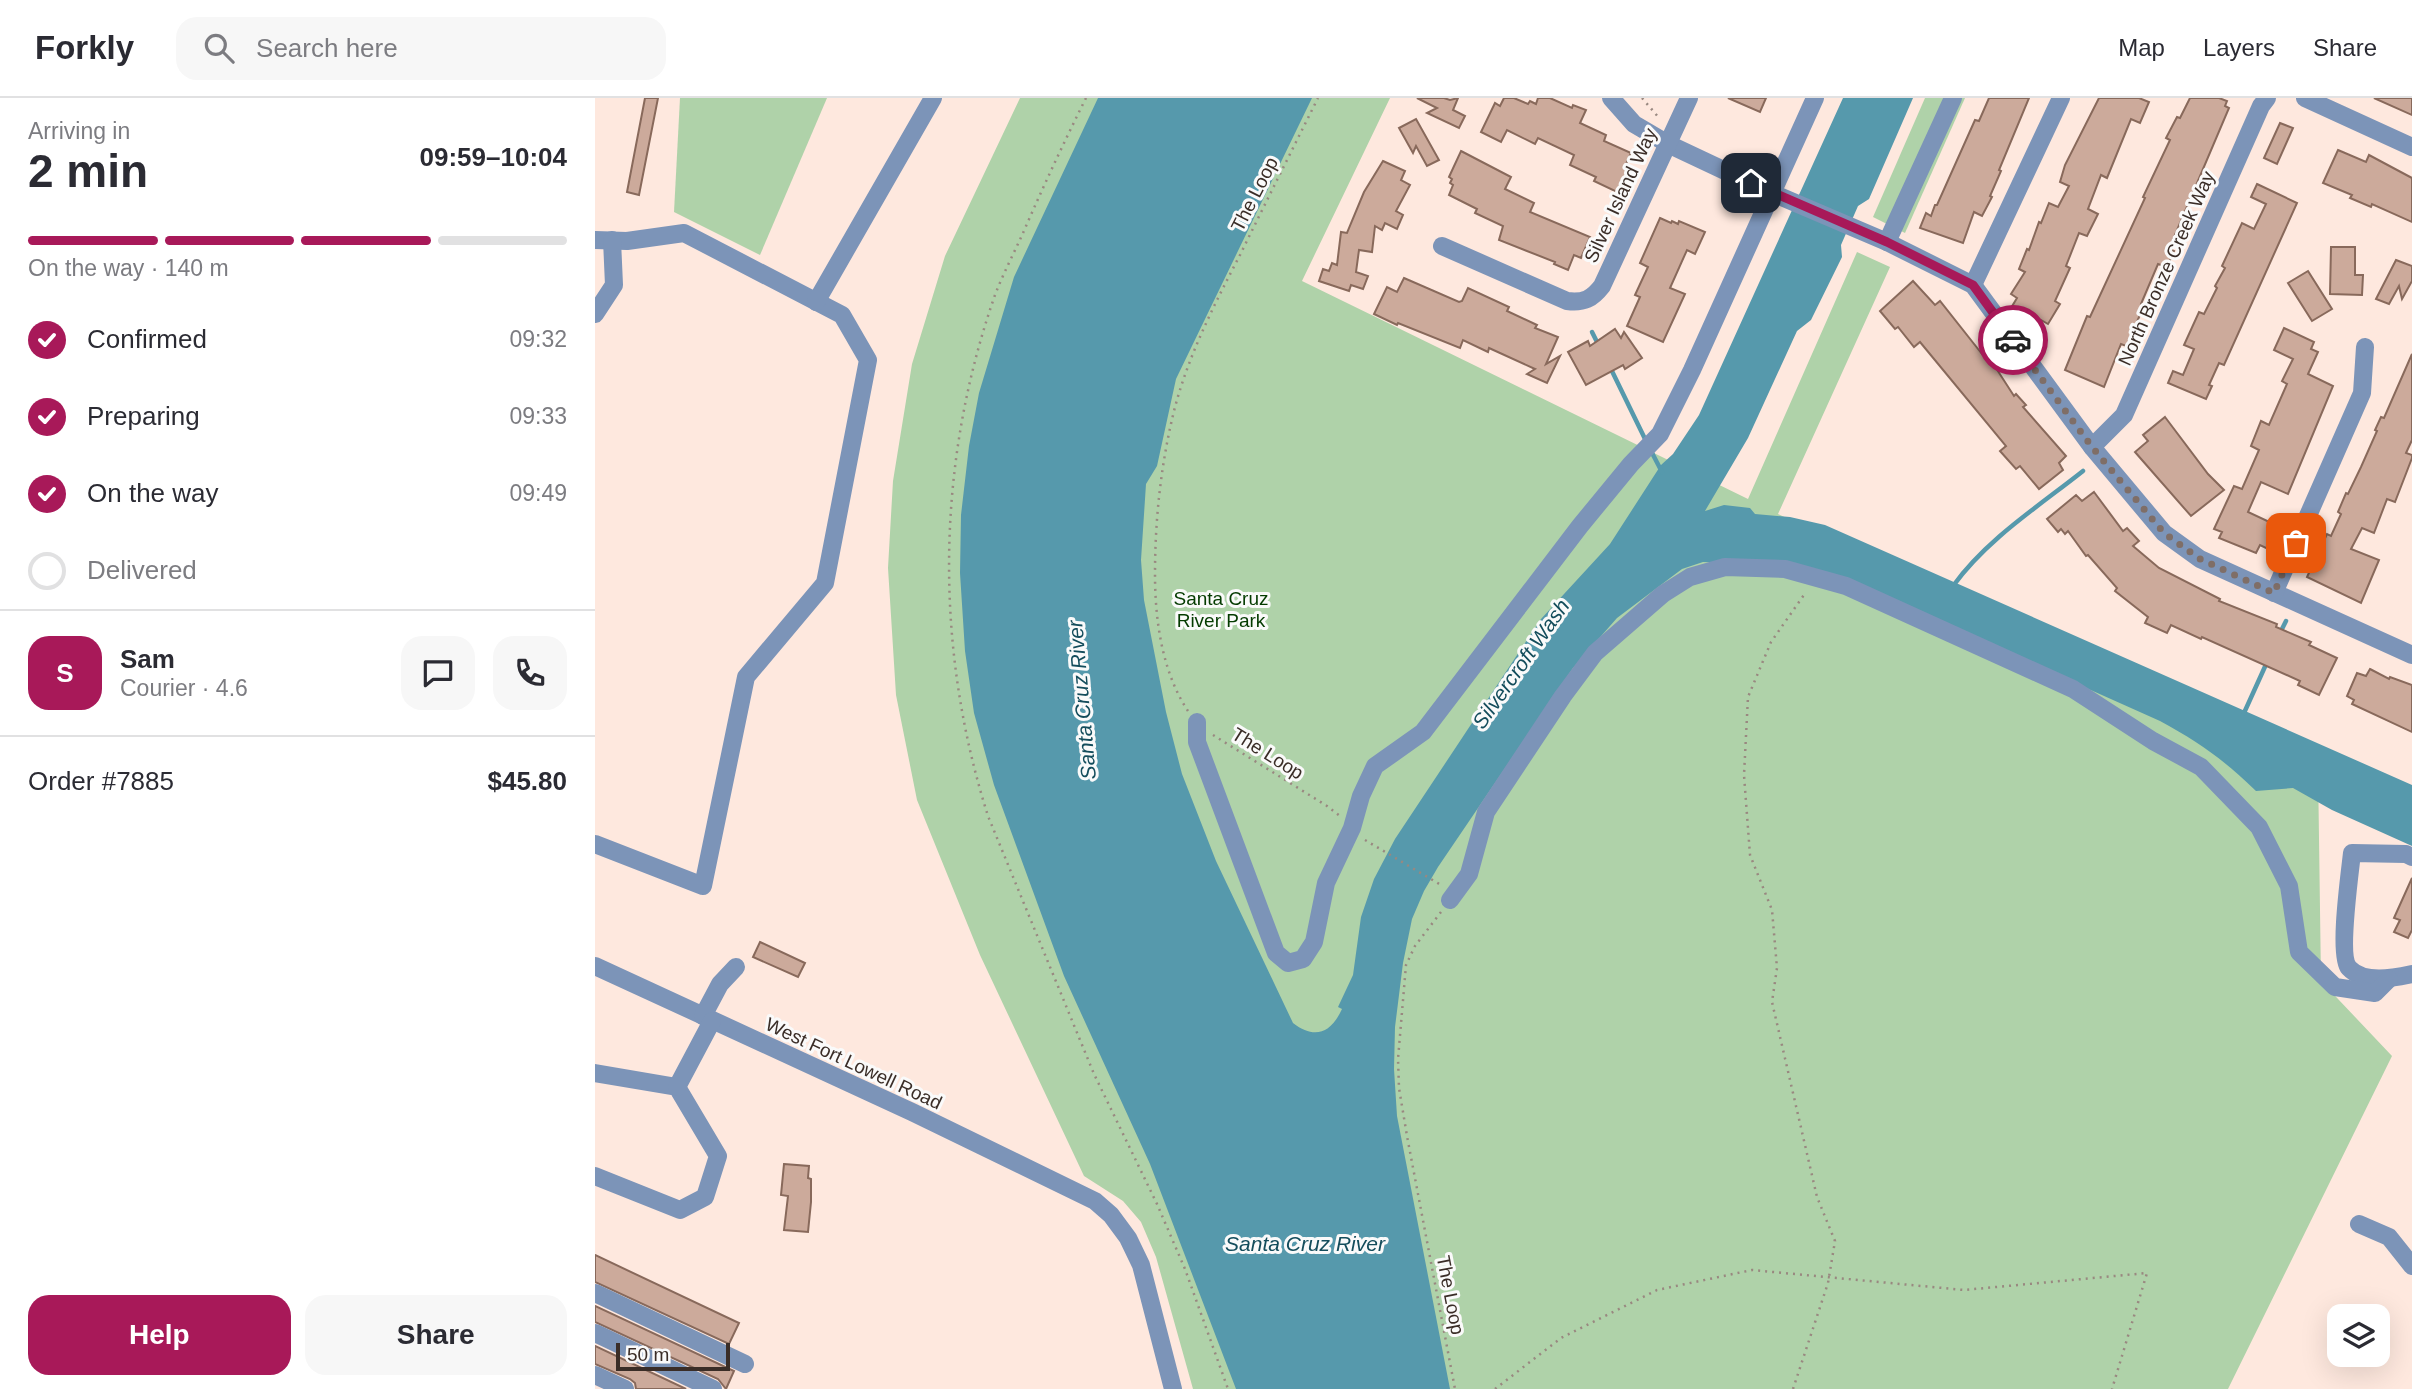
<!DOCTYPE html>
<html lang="en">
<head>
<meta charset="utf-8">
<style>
	:root { --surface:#fff; --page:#f7f7f7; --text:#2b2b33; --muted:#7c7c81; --line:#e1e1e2; --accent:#a81959 }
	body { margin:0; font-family:Helvetica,sans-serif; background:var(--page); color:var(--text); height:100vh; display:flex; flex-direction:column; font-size:26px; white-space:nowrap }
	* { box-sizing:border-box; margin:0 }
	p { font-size:23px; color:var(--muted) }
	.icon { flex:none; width:38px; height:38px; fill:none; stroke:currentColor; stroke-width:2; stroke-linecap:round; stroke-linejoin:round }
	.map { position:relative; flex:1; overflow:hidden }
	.side { display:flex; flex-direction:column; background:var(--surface); width:595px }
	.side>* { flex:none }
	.fabs { position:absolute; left:1732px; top:1206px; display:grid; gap:14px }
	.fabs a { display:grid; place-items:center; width:63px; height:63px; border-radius:14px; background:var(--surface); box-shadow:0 7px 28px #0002; font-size:35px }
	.scale { position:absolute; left:21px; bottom:18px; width:114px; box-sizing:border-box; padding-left:7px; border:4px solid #3a2d27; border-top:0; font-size:19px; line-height:24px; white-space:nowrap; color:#3a2d27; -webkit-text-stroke:5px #fafafa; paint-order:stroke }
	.pin { position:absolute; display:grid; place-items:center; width:60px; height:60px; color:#fff; margin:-30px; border-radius:14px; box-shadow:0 4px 10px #0006 }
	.courier { position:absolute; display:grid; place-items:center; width:70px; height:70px; margin:-35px; border:5px solid #a81959; border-radius:50%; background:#fff; color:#222; box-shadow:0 2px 9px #0007 }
	.summary em { font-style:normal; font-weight:800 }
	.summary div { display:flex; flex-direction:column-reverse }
	.summary { display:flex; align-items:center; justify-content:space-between; height:119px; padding:0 28px }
	h1 { font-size:46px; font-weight:800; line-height:52px }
	.bar { display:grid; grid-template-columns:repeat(4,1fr); gap:10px 7px; align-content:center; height:84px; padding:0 28px }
	.bar i { height:9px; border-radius:5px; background:var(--line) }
	.bar .on { background:var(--accent) }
	.bar p { grid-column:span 4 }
	.line { display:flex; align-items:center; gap:18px; padding:0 28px; border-top:2px solid var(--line) }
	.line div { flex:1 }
	.round { display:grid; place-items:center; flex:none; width:74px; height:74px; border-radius:21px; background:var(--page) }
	ol { padding:0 28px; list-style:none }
	li { display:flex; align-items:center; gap:21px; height:77px }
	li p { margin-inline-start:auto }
	li .icon { padding:7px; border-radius:50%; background:var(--accent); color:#fff; stroke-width:4 }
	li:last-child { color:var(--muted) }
	li i { width:38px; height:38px; border:4px solid var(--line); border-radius:50% }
	.primary-button { display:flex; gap:14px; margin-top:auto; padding:14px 28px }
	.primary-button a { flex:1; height:80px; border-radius:21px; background:var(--accent); color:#fff; font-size:28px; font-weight:800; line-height:80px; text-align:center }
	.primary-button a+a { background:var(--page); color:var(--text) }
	header { display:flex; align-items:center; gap:42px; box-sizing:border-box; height:98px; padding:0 35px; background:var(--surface); border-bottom:2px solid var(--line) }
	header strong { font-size:33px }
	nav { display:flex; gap:38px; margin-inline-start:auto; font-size:24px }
	.search { width:490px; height:63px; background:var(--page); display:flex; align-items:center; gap:18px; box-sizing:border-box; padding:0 24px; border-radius:21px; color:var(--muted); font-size:26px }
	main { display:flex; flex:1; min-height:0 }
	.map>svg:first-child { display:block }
</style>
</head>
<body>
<header>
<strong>Forkly</strong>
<div class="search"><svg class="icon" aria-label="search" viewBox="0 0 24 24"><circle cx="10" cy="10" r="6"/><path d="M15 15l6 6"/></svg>Search here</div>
<nav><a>Map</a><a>Layers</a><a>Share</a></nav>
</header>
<main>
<section class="side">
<div class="summary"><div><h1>2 min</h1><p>Arriving in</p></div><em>09:59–10:04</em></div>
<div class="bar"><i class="on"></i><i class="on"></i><i class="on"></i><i></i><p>On the way · 140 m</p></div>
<ol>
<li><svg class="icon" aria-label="check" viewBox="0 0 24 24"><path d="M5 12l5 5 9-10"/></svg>Confirmed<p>09:32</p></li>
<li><svg class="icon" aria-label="check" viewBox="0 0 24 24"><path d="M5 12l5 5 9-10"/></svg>Preparing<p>09:33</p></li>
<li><svg class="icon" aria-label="check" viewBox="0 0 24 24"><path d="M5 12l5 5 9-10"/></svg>On the way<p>09:49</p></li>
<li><i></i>Delivered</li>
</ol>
<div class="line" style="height:126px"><b class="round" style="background:var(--accent);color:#fff">S</b><div><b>Sam</b><p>Courier · 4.6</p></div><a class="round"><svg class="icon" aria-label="chat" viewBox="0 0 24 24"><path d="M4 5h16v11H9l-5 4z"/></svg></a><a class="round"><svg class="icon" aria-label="phone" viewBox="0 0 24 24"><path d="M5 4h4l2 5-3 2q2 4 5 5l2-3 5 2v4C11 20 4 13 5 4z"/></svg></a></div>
<div class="line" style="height:91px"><div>Order #7885</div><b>$45.80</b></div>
<div class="primary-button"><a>Help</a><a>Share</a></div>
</section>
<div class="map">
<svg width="1817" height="1291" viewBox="0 0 1817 1291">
	<rect width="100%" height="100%" fill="#fee8de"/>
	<g fill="#afd2a9">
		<path d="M85,0H232L165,157L79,114Z"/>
		<path d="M425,0H795L707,183L1153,401L1262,154L1295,169L1183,416L1723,669L1726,883L1797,958L1633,1291H598L561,1159L546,1124L528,1103L489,1078L385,857L322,702L301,597L293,470L298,383L317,266L350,158Z"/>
		<path d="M1330,0H1370L1310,135L1278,119Z"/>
	</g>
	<path fill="#5699ac" d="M503,0H717L581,281L562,368L551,386L546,462L549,502L571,614L587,676L621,763L698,925C720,942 736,935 747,911L743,909L758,877L766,819L779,781L800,741L946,521L1015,446L1066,367L1078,356L1104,317L1248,0H1318L1274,101L1263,108L1246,147L1247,159L1216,222L1202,233L1153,340L1110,413L1129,407L1155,410L1160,416L1195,419L1230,427L1817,687V748L1737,712L1698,690L1661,693C1629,662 1604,644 1565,623L1248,481L1149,465L1108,464L1087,471L1022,520L978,570L843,769L829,793L817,821L808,865L800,929L799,971L802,1018L855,1291H641L555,1066L469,878L399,687L379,615L370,553L365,475L366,417L374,348L384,295L419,179Z"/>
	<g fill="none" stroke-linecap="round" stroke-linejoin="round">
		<g stroke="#5699ac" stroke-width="4.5">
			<path d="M997,234L1003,246"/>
			<path d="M1015,269L1051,343"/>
			<path d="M1055,351L1067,374"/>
			<path d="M1358,488C1392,441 1444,408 1488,373"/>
			<path d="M1685,535L1691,523"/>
			<path d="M1649,615L1673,562"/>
		</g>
	</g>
	<g fill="#ccaa9b" stroke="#88695b" stroke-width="2">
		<path d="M50,0H63L44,97L32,94Z"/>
		<path d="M822,0H849L855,2L863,0L858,12L870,18L864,30L832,15L842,10Z"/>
		<path d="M909,0H919L933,6L935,3L941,6L943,0H955L977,10L978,7L991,12L985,25L1011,37L1009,43L1036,55L1031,66L1035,68L1022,94L999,83L1001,79L975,67L979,57L943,40L940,46L912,32L906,44L886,34L900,5L905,8Z"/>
		<path d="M1133,0H1171L1165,14Z"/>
		<path d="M1394,0H1434L1404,72L1406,73L1395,98L1397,99L1387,118L1379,114L1368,145L1325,130L1331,115L1336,118L1340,107H1342L1380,22L1384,23Z"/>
		<path d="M1504,0H1544L1554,4L1545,25L1536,21L1512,80L1506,77L1493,111L1503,116L1492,138L1484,135L1471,168L1475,170L1460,203L1465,206L1453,226L1446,222L1443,227L1416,210L1422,200L1416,196L1430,174L1424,171L1432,151L1434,152L1444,124L1446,125L1454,105L1463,109L1474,88L1465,84L1470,67Z"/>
		<path d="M1595,0H1624L1632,3L1630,8L1634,10L1574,151L1579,153L1572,169L1563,166L1546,206L1549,208L1536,237L1538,238L1534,249L1526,246L1509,289L1470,272L1492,218L1495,219L1550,100L1548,99L1575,42L1571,40L1582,19L1585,20Z"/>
		<path d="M1779,0H1817V17Z"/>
		<path d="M821,21L844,62L832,68L821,48L818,55L804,30Z"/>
		<path d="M1685,25L1698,30L1682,66L1669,60Z"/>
		<path d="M1743,52L1771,64L1774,57L1817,80V124L1777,106L1776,109L1755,100L1757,97L1728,85Z"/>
		<path d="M866,53L916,79L910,91L939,105L935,114L995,139L986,160L979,157L973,172L959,166L960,164L904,142L908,128L880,115L882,111L854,97L858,87L855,85L857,81L854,79Z"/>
		<path d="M788,63L810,73L806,82L815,87L801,113L808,117L802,131L790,125L787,132L780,128L777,154L764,152L761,174L773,178L768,191L756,187L754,193L724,183L728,171L734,173L737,165L742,167L746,134L752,135L769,94Z"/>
		<path d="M1662,86L1702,105L1629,267L1624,265L1614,287L1617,288L1611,301L1573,285L1578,273L1588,277L1599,251L1589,247L1604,214L1609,216L1622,190L1620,188L1630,170L1627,168L1647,125L1659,131L1671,106L1656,99Z"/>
		<path d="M1065,120L1076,125L1077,123L1083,126L1084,123L1110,134L1100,156L1092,152L1075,190L1090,196L1068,244L1032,228L1045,199L1040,197L1053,169L1045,165Z"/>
		<path d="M1736,149H1760V177H1768L1767,197L1735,196Z"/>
		<path d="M1801,162L1817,168V183L1807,201L1804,188L1794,206L1781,201Z"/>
		<path d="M1713,173L1737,211L1717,223L1693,185Z"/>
		<path d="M809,180L864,204L867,203L873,190L914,209L912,213L942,227L940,230L963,239L951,266L965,258L952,285L932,276L940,271L894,250L893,254L868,242L865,250L803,225L802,227L779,216L792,189L802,194Z"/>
		<path d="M1318,183L1340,207L1345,203L1387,256L1388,254L1399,267L1419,298L1421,296L1431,307L1428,309L1471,358L1464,365L1468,372L1444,391L1425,368L1421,371L1405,353L1411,348L1325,244L1319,249L1303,229L1300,231L1285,213Z"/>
		<path d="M1689,230L1719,244L1716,251L1723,254L1713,276L1738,288L1693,396L1666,384L1653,414L1683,428L1673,451L1665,447L1661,455L1624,440L1627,434L1619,431L1639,388L1647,391L1664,352L1656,348L1666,323L1674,327L1692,286L1687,283L1698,261L1679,252Z"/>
		<path d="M1020,231L1026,240L1029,234L1047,260L1030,271L1028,267L991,287L973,254L993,243L995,248Z"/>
		<path d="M1817,256V342L1811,355L1817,357V360L1800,404L1792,401L1779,435L1767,430L1756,451L1784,462L1766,505L1712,479L1732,436L1736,438L1746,416L1743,414L1751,395L1753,396L1766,369L1782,333L1780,332L1786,319L1789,320Z"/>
		<path d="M1570,319L1613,376L1629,392L1596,418L1540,354L1553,343L1548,337Z"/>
		<path d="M1499,394L1528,433L1532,430L1544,443L1538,448L1564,470L1625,501L1624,503L1682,526L1681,529L1716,544L1714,547L1742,560L1724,597L1703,587L1705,583L1607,539L1606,541L1576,527L1572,535L1550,525L1553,519L1520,493L1522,490L1493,457L1491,458L1473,433L1470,436L1466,431L1463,434L1452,421L1481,397L1487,403Z"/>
		<path d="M1775,571L1794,581L1795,579L1817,587V634L1757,606L1759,602L1752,598L1762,575L1771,578Z"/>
		<path d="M1817,780V832L1813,840L1799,834L1805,822L1799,820Z"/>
		<path d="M165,844L210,865L203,879L158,859Z"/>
		<path d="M189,1066L214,1068L213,1080L216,1081V1104L213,1134L189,1132L193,1098L186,1097Z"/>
		<path d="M0,1157L144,1225L134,1246L0,1184Z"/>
		<path d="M0,1208L139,1273L131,1291L123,1281L0,1224Z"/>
		<path d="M0,1248L91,1291H41L40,1285L35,1281L0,1266Z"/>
	</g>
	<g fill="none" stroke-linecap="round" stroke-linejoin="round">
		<g stroke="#998880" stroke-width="2.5" stroke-dasharray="2 5" stroke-linecap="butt">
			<path d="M491,0C469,44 448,89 428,135C419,155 408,176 400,197C341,366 339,548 393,718L499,976L562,1106L590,1171L633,1291"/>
			<path d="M1047,0L1065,21"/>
			<path d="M593,613C567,574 560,522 560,476C560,421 566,366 579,313C593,258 619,207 645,157C671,104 697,52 723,0"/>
			<path d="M618,637L732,708L745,718"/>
			<path d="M770,742L846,787"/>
			<path d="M846,814L820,848L811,867L803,961L804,990L812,1038L860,1291"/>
			<path d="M900,1291L966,1240L1062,1192L1157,1172L1369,1192L1552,1175L1517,1291"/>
			<path d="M1198,1291L1233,1185L1240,1143L1222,1099L1177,904L1182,870L1177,812L1155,757L1149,677L1153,599L1176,544L1211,494"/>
		</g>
		<g stroke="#7c94b8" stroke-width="18">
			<path d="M1016,0L1039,26L1073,46L1177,95L1292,144L1378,187L1497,349L1569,435L1605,461L1817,557"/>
			<path d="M1710,0L1817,49"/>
			<path d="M0,142L32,143L89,135L247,217L273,262L230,485L151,579L108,788L0,746"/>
			<path d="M1292,144L1358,0"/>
			<path d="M847,148L972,203C989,205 997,201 1007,188L1094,0"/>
			<path d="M1378,187L1466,0"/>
			<path d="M221,204L338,0"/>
			<path d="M0,216L19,187L17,142"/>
			<path d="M1497,349L1529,317L1666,8L1672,0"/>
			<path d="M1679,495L1767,295L1770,249"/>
			<path d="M602,624V644L681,855L693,865L708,861L719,844L731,785L757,730L766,698L780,668L828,634L985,428L1036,366L1065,336L1097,272L1220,0"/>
			<path d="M1817,759L1811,756L1757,755C1755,774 1743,858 1754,870C1769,886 1798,880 1817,876"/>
			<path d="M855,802L874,776L891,714L968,598L1000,555L1068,496L1095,479L1130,469L1190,471L1251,488L1478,591L1558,643L1606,669L1664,729L1694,788L1704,854L1740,889L1780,895L1794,881"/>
			<path d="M0,868L317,1014L500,1103L516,1117L533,1140L546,1167L578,1291"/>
			<path d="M108,918L125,886L141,869"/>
			<path d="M0,975L82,989L123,1058L110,1099L85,1112L0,1078"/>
			<path d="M82,989L117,923"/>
			<path d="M1764,1126L1794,1139L1817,1168"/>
			<path d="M0,1195L150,1266"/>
			<path d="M0,1235L118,1291"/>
			<path d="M0,1277L30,1291"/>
		</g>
	</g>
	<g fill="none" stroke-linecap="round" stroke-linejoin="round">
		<path stroke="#7f6e67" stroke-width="7" stroke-dasharray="0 12.6" d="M1418,242L1497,349L1569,435L1605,461L1679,495L1701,445"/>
		<path stroke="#a81959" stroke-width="9" d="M1156,85L1292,144L1378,187L1418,242"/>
	</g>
	<g text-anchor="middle" stroke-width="6" stroke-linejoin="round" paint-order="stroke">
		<g font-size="19" fill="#3a2d27" stroke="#fafafa">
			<text transform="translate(659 96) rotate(-63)" y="7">The Loop</text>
			<text transform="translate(1025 97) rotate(-65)" y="7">Silver Island Way</text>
			<text transform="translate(1571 170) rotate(-66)" y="7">North Bronze Creek Way</text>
			<text transform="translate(673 655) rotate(32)" y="7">The Loop</text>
			<text transform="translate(259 965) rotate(25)" y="7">West Fort Lowell Road</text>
			<text transform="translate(856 1197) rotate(79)" y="7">The Loop</text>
		</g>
		<g font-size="19" fill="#043b00" stroke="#fafafa">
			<text x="626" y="507">Santa Cruz<tspan x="626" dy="22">River Park</tspan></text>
		</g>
		<g font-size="21" font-style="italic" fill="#144d5c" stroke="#fafafa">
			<text transform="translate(926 566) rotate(-55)" y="7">Silvercroft Wash</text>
			<text transform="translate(487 602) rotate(-95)" y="7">Santa Cruz River</text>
			<text x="710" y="1153">Santa Cruz River</text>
		</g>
	</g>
</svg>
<div class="fabs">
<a><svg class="icon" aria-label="layers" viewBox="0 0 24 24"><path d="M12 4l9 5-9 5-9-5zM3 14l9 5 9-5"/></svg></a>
</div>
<div class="scale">50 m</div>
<div class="pin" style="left:1701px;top:445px;background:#ea580c"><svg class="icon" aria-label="bag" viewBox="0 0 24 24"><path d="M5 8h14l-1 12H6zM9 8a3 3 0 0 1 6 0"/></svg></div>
<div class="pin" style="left:1156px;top:85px;background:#1f2937"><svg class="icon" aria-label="home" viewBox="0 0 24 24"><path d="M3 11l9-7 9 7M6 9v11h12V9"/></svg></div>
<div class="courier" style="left:1418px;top:242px"><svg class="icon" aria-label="car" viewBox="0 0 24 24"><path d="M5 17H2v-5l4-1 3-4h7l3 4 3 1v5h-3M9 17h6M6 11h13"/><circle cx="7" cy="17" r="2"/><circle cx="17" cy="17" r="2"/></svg></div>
</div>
</main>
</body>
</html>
